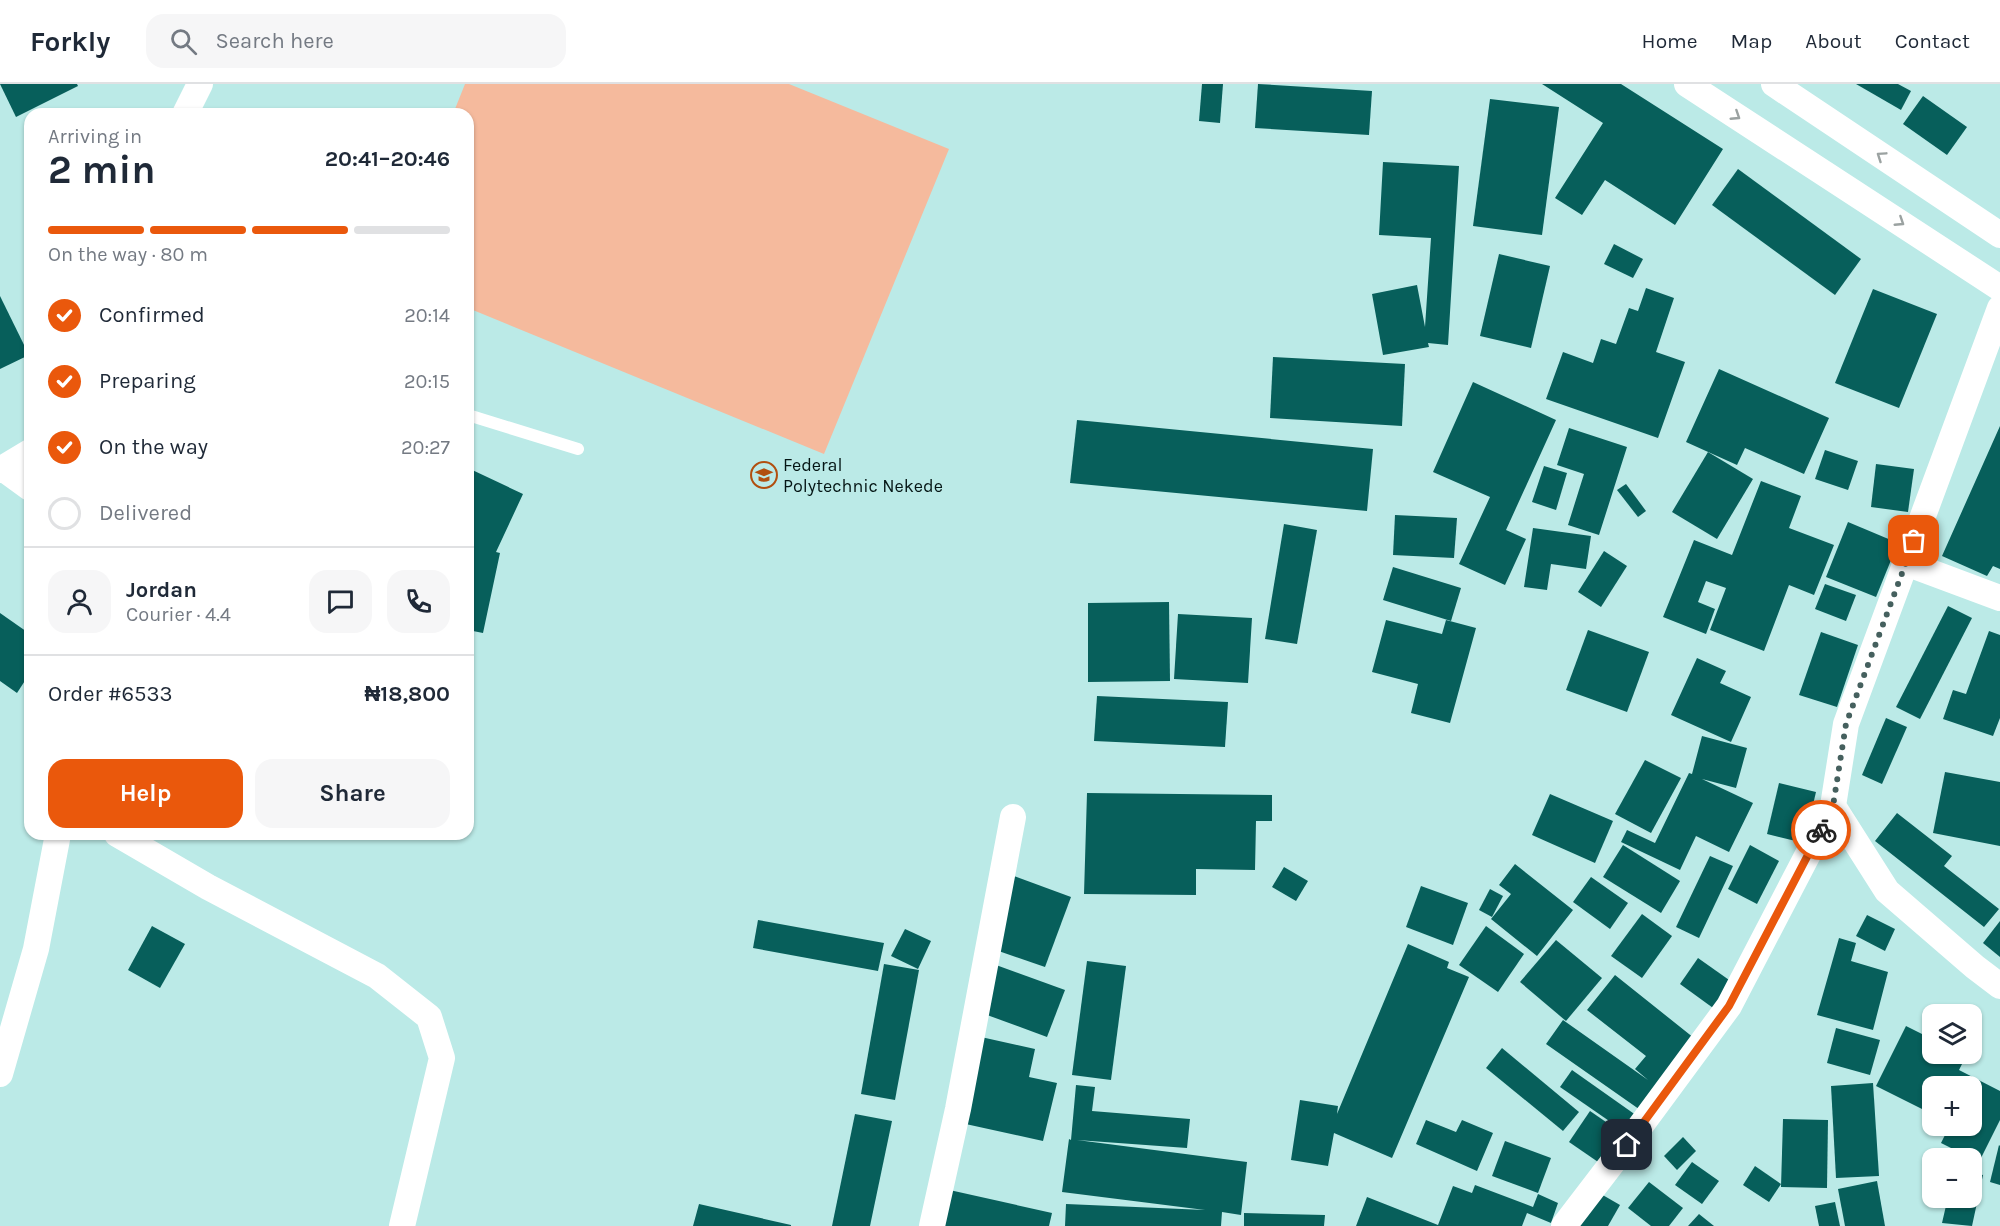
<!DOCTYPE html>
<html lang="en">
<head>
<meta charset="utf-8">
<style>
	:root { --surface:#fff; --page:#f6f6f7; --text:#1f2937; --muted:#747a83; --line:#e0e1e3; --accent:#ea580c }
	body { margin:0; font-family:Karla,sans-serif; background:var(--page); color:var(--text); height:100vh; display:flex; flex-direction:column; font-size:22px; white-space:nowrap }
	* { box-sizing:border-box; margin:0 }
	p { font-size:20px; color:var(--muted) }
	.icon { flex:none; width:33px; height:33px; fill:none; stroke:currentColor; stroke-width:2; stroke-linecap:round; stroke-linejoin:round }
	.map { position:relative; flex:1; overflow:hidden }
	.side { position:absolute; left:24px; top:24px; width:450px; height:732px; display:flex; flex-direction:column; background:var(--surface); border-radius:18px; box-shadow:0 2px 4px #0004 }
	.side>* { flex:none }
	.tools { position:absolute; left:1922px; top:920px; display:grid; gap:12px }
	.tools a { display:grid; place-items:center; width:60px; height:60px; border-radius:12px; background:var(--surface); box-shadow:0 2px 4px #0004; font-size:30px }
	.pin { position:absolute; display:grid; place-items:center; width:51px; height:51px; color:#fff; margin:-26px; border-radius:12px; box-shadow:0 3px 9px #0006 }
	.courier { position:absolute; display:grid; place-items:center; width:60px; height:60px; margin:-30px; border:4px solid #ea580c; border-radius:50%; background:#fff; color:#222; box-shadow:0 2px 8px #0007 }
	.headline em { font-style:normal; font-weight:700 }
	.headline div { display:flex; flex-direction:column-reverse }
	.headline { display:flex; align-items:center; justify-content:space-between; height:102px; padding:0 24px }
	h1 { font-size:39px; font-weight:700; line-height:45px }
	.bar { display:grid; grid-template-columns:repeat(4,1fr); gap:9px 6px; align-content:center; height:72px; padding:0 24px }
	.bar i { height:8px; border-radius:4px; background:var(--line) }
	.bar .active { background:var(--accent) }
	.bar p { grid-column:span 4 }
	.line { display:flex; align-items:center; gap:15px; padding:0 24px; border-top:2px solid var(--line) }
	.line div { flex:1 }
	.round { display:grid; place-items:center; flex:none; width:63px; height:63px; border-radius:18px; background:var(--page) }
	ol { padding:0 24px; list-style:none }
	li { display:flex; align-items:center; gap:18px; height:66px }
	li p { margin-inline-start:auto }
	li .icon { padding:6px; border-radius:50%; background:var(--accent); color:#fff; stroke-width:4 }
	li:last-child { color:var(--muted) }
	li i { width:33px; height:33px; border:3px solid var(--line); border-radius:50% }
	.cta { display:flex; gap:12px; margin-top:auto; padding:12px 24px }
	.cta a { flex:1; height:69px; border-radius:18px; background:var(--accent); color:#fff; font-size:24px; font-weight:700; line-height:69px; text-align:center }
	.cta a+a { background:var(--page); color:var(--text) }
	header { display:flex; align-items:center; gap:36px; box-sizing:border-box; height:84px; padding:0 30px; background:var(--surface); border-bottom:2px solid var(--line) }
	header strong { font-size:28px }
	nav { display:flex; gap:33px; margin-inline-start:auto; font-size:21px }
	.search { width:420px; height:54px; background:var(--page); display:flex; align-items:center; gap:15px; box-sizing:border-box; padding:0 21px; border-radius:18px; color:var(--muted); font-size:22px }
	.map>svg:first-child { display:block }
</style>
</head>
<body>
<header>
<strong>Forkly</strong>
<div class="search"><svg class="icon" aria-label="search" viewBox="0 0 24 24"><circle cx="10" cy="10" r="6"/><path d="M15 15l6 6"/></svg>Search here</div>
<nav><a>Home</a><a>Map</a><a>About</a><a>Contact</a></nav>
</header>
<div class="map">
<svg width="2000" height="1142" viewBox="0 0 2000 1142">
	<rect width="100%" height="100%" fill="#bbeae7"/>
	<path fill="#f5ba9d" d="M465,0H789L949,65L824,370L468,224V30H453Z"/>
	<g fill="#075f5b">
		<path d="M0,0H77L78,2L16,33Z"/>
		<path d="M1202,0H1223L1220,39L1199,37Z"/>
		<path d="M1258,0L1372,7L1369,51L1255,44Z"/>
		<path d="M1542,0H1621L1723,65L1675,141L1605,96L1582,131L1555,114L1603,39Z"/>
		<path d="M1856,0H1898L1911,7L1901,26Z"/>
		<path d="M1923,12L1967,43L1947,71L1903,40Z"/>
		<path d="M1490,15L1559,23L1542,151L1473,142Z"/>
		<path d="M1383,78L1459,82L1448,261L1428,259L1429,263L1383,271L1372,210L1417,201L1425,243L1431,154L1379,151Z"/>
		<path d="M1738,85L1861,175L1835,211L1712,121Z"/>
		<path d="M1614,160L1643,175L1633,194L1604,180Z"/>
		<path d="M1499,170L1550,182L1531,264L1480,252Z"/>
		<path d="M1646,204L1674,214L1656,268L1685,278L1658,354L1546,315L1563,268L1593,279L1601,255L1616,260L1629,224L1638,227Z"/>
		<path d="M1873,205L1937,230L1899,324L1835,299Z"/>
		<path d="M0,212L29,271L0,285Z"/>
		<path d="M1273,273L1405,280L1402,342L1270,334Z"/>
		<path d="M1719,285L1829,334L1804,390L1745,364L1737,381L1686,358Z"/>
		<path d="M1473,298L1556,336L1506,446L1526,455L1505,501L1459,480L1490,413L1433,388Z"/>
		<path d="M1077,336L1373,365L1367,427L1070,399Z"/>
		<path d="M2000,342V485L1993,482L1987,492L1942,472Z"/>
		<path d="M1569,344L1627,363L1599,451L1568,441L1584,390L1557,381Z"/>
		<path d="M1825,366L1858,377L1848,406L1815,395Z"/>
		<path d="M1708,368L1753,395L1717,455L1672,428Z"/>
		<path d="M1876,380L1914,385L1908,428L1871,423Z"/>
		<path d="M1544,382L1567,389L1556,426L1532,418Z"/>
		<path d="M468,384L523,410L496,468L500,469L483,549L468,546Z"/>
		<path d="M1761,397L1801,412L1789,444L1834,461L1814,511L1789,501L1764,567L1710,546L1726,504L1706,497L1698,518L1715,525L1706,550L1663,533L1694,456L1732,471Z"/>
		<path d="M1626,400L1646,427L1638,433L1617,406Z"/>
		<path d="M1395,431L1457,434L1454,474L1393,471Z"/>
		<path d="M1848,438L1898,459L1876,513L1826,493Z"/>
		<path d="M1284,440L1317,446L1297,560L1265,555Z"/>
		<path d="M1533,444L1591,452L1586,485L1551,480L1547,506L1524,503Z"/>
		<path d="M1604,467L1627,482L1601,523L1578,508Z"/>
		<path d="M1393,483L1461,504L1451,537L1383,516Z"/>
		<path d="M1825,500L1856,511L1846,537L1815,525Z"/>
		<path d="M1169,518L1170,597L1088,598V519Z"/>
		<path d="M1948,522L1972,534L1920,635L1896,623Z"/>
		<path d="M0,529L30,550V589L17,609L0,597Z"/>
		<path d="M1178,530L1252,534L1248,599L1174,595Z"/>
		<path d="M1386,536L1442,550L1446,536L1476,544L1450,639L1411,629L1418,600L1372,588Z"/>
		<path d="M1588,546L1649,568L1627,628L1566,606Z"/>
		<path d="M1989,547L2000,551V634L1993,652L1943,635L1953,606L1966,610Z"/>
		<path d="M1821,548L1858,561L1837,623L1799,611Z"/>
		<path d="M1697,574L1726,587L1720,599L1751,613L1731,658L1671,631Z"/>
		<path d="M1097,612L1228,618L1225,663L1094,657Z"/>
		<path d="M1886,634L1907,643L1882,700L1862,691Z"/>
		<path d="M1702,652L1747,664L1736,704L1702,695L1753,719L1729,768L1696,752L1680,786L1621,758L1627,746L1655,759L1689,689L1692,690Z"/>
		<path d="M1645,676L1681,694L1651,749L1615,730Z"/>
		<path d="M1945,688L2000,698V762L1933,749Z"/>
		<path d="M1779,699L1816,708L1804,759L1767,750Z"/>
		<path d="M1087,709L1272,711V737H1256L1255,786L1196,785V811L1084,810Z"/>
		<path d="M1550,710L1613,737L1595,779L1532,751Z"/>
		<path d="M1897,729L1952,772L1944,782L1999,825L1984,843L1875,757Z"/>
		<path d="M1623,761L1680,797L1661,829L1603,793Z"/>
		<path d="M1750,761L1779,777L1757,820L1728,805Z"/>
		<path d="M1710,772L1733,782L1699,854L1676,843Z"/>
		<path d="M1515,780L1573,826L1537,872L1491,835L1511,810L1499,801Z"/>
		<path d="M1284,783L1308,797L1296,817L1272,803Z"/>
		<path d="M1014,792L1071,813L1045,883L987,863Z"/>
		<path d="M1591,793L1628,819L1610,845L1573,818Z"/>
		<path d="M1421,802L1468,819L1453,861L1406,843Z"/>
		<path d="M1490,805L1503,812L1492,833L1479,826Z"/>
		<path d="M1642,830L1672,852L1642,894L1611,872Z"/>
		<path d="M1867,831L1895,845L1885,867L1856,852Z"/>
		<path d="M758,836L884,859L878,887L753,864Z"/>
		<path d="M2000,837V873L1983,859Z"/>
		<path d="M152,842L185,860L160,904L128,886Z"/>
		<path d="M1486,842L1524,870L1498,908L1459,881Z"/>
		<path d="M905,845L931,857L918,885L891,872Z"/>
		<path d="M1839,854L1856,859L1851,877L1888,888L1873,946L1817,931Z"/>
		<path d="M1556,856L1602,894L1566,937L1520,898Z"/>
		<path d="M1408,860L1449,878L1447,884L1469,893L1392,1074L1334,1049L1328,1082L1291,1076L1300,1016L1338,1022L1337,1030Z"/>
		<path d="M1698,874L1739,903L1720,929L1680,900Z"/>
		<path d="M1087,877L1126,882L1111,996L1072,991Z"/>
		<path d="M884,880L919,886L895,1016L861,1010Z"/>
		<path d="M996,881L1065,906L1047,953L979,928Z"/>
		<path d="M1615,891L1699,958L1646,1030L1546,960L1563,936L1648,996L1635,985L1646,972L1587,926Z"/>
		<path d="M1906,942L1932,955V969H1960L1966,972L1959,986L2000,1007V1036L1979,1078L1941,1059L1950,1041H1971V1002H1932V1030L1876,1002Z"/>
		<path d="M1836,944L1880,956L1870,991L1827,979Z"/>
		<path d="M972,951L1035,965L1029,993L1057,999L1043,1057L952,1037Z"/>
		<path d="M1502,964L1579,1028L1563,1047L1486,984Z"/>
		<path d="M1572,986L1640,1034L1628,1050L1560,1003Z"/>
		<path d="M1873,999L1879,1092L1836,1094L1831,1002Z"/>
		<path d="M1076,1001L1095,1003L1092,1027L1190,1035L1187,1064L1077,1056L1247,1078L1241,1131L1222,1128L1221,1142H1065L1066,1120L1205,1126L1062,1108L1069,1055L1071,1056Z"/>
		<path d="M1590,1027L1622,1049L1601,1080L1569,1058Z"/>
		<path d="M855,1030L892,1037L870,1142H832Z"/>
		<path d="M1783,1035L1828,1036L1827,1104L1781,1103Z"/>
		<path d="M1426,1036L1456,1048L1462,1036L1493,1049L1477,1087L1416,1060Z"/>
		<path d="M1683,1053L1696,1067L1677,1086L1664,1072Z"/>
		<path d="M1505,1057L1551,1074L1538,1109L1492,1092Z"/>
		<path d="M1999,1061L2000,1062V1101L1990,1098Z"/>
		<path d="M1692,1078L1719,1097L1702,1120L1675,1101Z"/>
		<path d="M1755,1082L1781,1100L1769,1118L1743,1101Z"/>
		<path d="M1971,1088L1983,1091L1972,1142L1942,1139L1948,1113H1971Z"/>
		<path d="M1877,1097L1885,1142H1845L1838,1105Z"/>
		<path d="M1649,1098L1683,1124L1669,1142H1651L1628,1124Z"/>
		<path d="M1475,1101L1533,1123L1538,1110L1558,1119L1551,1139L1527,1129L1522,1142H1356L1367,1113L1438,1141L1453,1102L1472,1109Z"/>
		<path d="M945,1105L1052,1129L1049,1142H936Z"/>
		<path d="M1594,1106L1620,1121L1608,1142H1579Z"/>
		<path d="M1835,1118L1840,1142H1819L1815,1122Z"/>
		<path d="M699,1120L791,1141V1142H693Z"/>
		<path d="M1244,1129L1325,1131L1324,1142H1244Z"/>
		<path d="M1699,1130L1714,1142H1688Z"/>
	</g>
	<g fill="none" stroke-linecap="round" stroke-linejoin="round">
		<path stroke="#fff" stroke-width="12" d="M468,331L578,365"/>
		<g stroke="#fff" stroke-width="26">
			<path d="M1687,0L2000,204"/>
			<path d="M1774,0L2000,151"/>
			<path d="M185,30L200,0"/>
			<path d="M2000,224L1846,640L1833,722L1887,807L1975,883L2000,902"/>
			<path d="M4,385L30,404"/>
			<path d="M0,386L30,368"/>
			<path d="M1906,479L2000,514"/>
			<path d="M117,750L208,803L377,892L429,933L442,974L402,1142"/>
			<path d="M0,990L36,865L58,750"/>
			<path d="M932,1142L958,1025L1013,733"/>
			<path d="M1564,1142L1639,1044L1729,922L1833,722"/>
		</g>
	</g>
	<defs><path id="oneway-chevron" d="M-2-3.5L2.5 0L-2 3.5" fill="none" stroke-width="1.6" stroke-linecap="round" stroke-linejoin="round" transform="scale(1.5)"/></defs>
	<g stroke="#9ba2a1">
		<use href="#oneway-chevron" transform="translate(1736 32) rotate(33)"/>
		<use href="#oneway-chevron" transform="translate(1881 72) rotate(-146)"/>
		<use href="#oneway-chevron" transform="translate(1900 138) rotate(33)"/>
	</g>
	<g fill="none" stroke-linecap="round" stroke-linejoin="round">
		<path stroke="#45605e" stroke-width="6" stroke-dasharray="0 10.8" d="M1821,746L1833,722L1846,640L1914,457"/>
		<path stroke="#ea580c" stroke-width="8" d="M1627,1061L1729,922L1821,746"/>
	</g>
	<defs>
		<symbol id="university-ring" viewBox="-11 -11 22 22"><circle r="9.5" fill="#bbeae7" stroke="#b14f0f" stroke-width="1.5"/><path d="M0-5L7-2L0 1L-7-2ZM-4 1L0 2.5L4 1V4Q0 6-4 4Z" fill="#b14f0f"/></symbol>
	</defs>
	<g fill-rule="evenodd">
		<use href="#university-ring" x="749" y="376" width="30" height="30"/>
	</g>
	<g text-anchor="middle" stroke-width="6" stroke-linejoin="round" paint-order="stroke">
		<g font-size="18" fill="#051615" stroke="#bbeae7" text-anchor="start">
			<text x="783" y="387">Federal<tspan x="783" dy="21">Polytechnic Nekede</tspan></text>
		</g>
	</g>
</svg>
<div class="tools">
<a><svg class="icon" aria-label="layers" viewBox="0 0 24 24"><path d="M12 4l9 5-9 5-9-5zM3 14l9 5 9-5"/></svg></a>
<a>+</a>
<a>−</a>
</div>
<div class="pin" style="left:1914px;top:457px;background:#ea580c"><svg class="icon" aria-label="bag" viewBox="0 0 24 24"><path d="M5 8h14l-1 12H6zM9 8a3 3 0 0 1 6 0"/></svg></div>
<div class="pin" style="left:1627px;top:1061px;background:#1f2937"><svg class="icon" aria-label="home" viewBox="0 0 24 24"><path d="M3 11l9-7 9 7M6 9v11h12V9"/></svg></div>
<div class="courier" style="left:1821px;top:746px"><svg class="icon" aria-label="bike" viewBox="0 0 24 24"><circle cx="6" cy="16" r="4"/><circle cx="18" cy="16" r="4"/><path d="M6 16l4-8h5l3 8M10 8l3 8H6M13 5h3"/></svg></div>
<section class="side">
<div class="headline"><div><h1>2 min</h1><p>Arriving in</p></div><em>20:41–20:46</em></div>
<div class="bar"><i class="active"></i><i class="active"></i><i class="active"></i><i></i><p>On the way · 80 m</p></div>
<ol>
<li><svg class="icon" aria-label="check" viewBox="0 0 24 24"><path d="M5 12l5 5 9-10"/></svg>Confirmed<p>20:14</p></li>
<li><svg class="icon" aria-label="check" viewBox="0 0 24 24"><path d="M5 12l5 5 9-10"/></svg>Preparing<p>20:15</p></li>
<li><svg class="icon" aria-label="check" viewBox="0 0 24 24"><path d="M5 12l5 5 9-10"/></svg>On the way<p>20:27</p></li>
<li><i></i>Delivered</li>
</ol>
<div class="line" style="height:108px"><a class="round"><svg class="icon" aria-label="person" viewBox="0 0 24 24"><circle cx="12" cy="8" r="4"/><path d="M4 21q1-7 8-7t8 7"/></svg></a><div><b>Jordan</b><p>Courier · 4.4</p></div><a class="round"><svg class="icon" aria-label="chat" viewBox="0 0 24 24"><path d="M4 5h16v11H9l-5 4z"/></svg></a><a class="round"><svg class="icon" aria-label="phone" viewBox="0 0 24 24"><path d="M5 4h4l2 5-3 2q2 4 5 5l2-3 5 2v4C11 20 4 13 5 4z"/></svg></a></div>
<div class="line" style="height:78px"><div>Order #6533</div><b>₦18,800</b></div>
<div class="cta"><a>Help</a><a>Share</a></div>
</section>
</div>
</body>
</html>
